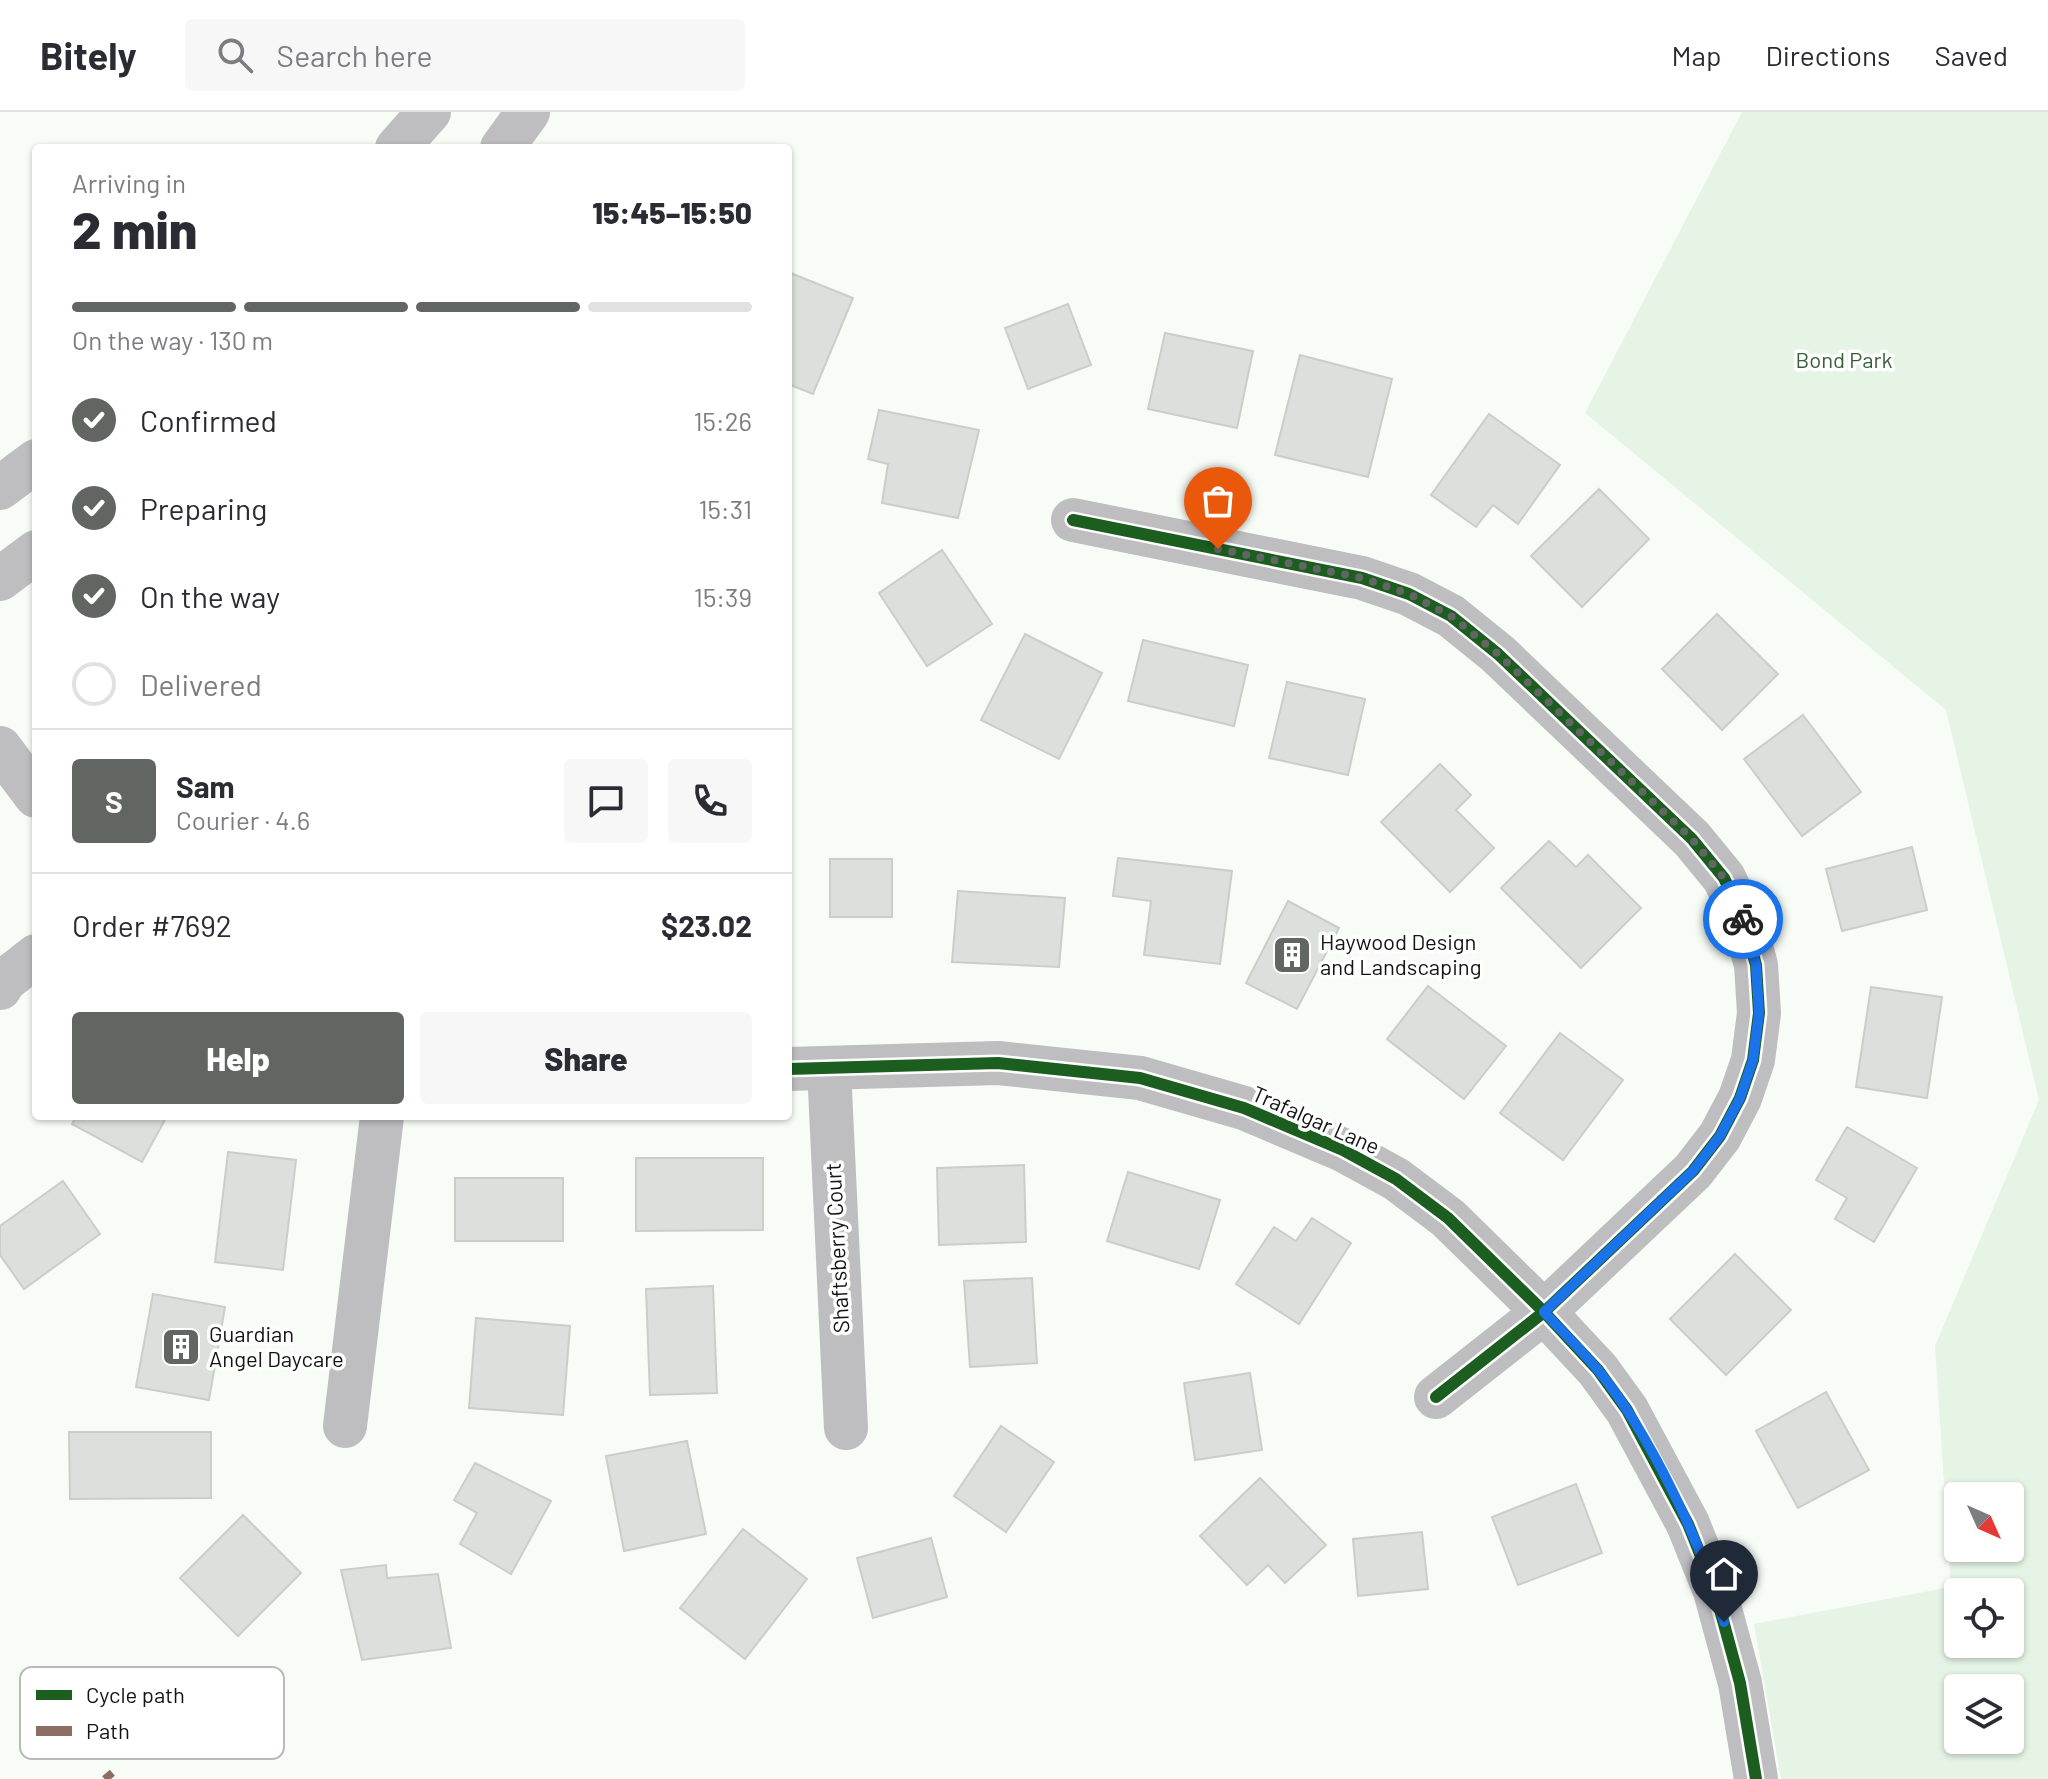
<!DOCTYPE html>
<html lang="en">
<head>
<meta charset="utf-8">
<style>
	:root { --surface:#fff; --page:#f7f7f7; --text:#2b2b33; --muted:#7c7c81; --line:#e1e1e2; --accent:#626662 }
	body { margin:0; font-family:Barlow,sans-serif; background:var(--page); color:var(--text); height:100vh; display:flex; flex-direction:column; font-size:30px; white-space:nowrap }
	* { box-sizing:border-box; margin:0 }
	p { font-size:26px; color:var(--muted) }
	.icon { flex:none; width:44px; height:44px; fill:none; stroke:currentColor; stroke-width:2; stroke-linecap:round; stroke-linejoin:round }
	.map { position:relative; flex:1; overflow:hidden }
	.side { position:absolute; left:32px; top:32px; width:760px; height:976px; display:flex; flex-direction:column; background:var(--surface); border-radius:8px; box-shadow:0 2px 6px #0004 }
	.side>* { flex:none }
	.needle { width:52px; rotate:135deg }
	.fabs { position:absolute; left:1944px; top:1370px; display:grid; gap:16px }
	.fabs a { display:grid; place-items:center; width:80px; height:80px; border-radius:8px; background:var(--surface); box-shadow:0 2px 6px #0004; font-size:40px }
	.pin { position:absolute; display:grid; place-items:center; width:68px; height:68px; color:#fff; margin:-82px -34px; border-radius:50% 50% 50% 0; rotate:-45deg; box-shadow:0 0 8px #0007 }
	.pin .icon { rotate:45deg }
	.courier { position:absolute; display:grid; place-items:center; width:80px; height:80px; margin:-40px; border:6px solid #1a73e8; border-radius:50%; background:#fff; color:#222; box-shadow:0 2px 10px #0007 }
	.summary em { font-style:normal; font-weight:800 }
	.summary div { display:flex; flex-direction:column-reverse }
	.summary { display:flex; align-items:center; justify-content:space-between; height:136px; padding:0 40px }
	h1 { font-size:52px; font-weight:800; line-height:60px }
	.bar { display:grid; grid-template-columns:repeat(4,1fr); gap:12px 8px; align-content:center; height:96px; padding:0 40px }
	.bar i { height:10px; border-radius:6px; background:var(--line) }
	.bar .selected { background:var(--accent) }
	.bar p { grid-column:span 4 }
	.line { display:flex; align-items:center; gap:20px; padding:0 40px; border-top:2px solid var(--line) }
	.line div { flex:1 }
	.round { display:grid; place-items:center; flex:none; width:84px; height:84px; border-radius:8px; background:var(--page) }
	ol { padding:0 40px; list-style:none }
	li { display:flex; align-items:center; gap:24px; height:88px }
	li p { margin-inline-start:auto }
	li .icon { padding:8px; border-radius:50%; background:var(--accent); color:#fff; stroke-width:4 }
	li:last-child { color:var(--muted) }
	li i { width:44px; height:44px; border:4px solid var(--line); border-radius:50% }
	.button { display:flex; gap:16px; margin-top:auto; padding:16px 40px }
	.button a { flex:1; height:92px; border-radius:8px; background:var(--accent); color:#fff; font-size:32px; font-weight:800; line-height:92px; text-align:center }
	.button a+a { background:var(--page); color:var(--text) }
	header { display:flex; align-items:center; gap:48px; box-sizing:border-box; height:112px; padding:0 40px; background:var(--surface); border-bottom:2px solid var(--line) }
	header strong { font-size:38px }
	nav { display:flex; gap:44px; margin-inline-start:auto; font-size:28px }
	.search { width:560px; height:72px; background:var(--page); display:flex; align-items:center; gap:20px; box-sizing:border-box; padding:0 28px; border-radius:8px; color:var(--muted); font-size:30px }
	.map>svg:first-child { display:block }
</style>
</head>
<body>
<header>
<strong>Bitely</strong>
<div class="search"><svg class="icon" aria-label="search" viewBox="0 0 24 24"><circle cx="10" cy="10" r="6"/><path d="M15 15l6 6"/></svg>Search here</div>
<nav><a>Map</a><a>Directions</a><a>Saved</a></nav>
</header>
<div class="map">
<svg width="2048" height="1667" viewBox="0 0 2048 1667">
	<rect width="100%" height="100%" fill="#f7fcf6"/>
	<path fill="#e5f4e4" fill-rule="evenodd" d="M1742,0H2048V1667H1781L1754,1512L1951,1475L1935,1234L2039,988L1946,598L1585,301ZM1958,1384H2010V1436H1958ZM1958,1480H2010V1532H1958ZM1958,1576H2010V1628H1958Z"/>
	<g fill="#dce0dc" stroke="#cacec9" stroke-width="2">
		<path d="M788,160L853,186L813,282L788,272Z"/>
		<path d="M1068,192L1091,253L1028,277L1005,216Z"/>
		<path d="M1165,221L1253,239L1237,316L1148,297Z"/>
		<path d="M1300,243L1392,267L1368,365L1275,343Z"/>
		<path d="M879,298L979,318L958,406L882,391L888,352L868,347Z"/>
		<path d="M1489,302L1560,353L1518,412L1493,393L1476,415L1431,383Z"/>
		<path d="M1599,377L1649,427L1582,495L1531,444Z"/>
		<path d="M942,438L992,512L927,554L879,481Z"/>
		<path d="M1717,502L1778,562L1722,618L1662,557Z"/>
		<path d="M1025,522L1102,561L1059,647L981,608Z"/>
		<path d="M1143,528L1248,553L1234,614L1128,589Z"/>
		<path d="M1287,570L1365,587L1348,663L1269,646Z"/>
		<path d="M1803,603L1861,680L1802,724L1744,647Z"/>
		<path d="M1440,652L1471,683L1456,698L1494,736L1450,780L1381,710Z"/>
		<path d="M1549,729L1576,755L1588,743L1641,796L1581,856L1501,776Z"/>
		<path d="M1912,735L1927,798L1842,819L1826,757Z"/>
		<path d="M1118,746L1232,759L1220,852L1144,843L1151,789L1113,784Z"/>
		<rect x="830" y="747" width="62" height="58"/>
		<path d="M958,779L1065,786L1059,855L952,850Z"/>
		<path d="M1288,789L1339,816L1297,897L1246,871Z"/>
		<path d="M1428,874L1506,934L1464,987L1387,927Z"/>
		<path d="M1871,875L1942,885L1927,986L1856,975Z"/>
		<path d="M1560,921L1623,968L1563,1048L1500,1001Z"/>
		<path d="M76,1004H167L142,1050L72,1012Z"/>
		<path d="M1847,1015L1917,1056L1874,1130L1835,1107L1847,1086L1816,1068Z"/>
		<path d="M228,1040L296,1048L283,1158L215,1150Z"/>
		<path d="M636,1046H763V1118L636,1119Z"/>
		<path d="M1024,1053L1026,1130L939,1133L937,1056Z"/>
		<path d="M1128,1060L1220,1088L1199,1157L1107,1129Z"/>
		<rect x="455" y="1066" width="108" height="63"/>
		<path d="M63,1069L100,1122L24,1177L0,1143V1114Z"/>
		<path d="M1312,1106L1351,1131L1299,1212L1236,1172L1274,1115L1296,1129Z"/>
		<path d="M1735,1142L1791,1198L1726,1263L1670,1207Z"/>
		<path d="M1032,1166L1037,1251L970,1255L964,1169Z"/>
		<path d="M713,1174L717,1281L650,1283L646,1177Z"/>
		<path d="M153,1182L225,1195L209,1288L136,1275Z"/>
		<path d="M476,1206L570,1214L563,1303L469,1296Z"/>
		<path d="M1250,1261L1262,1338L1195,1348L1184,1271Z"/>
		<path d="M1826,1280L1869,1358L1798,1396L1756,1319Z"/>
		<path d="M1001,1314L1054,1350L1006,1420L954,1384Z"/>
		<path d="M69,1320H211V1386L70,1387Z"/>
		<path d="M687,1329L706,1422L624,1439L606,1344Z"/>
		<path d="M475,1351L551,1389L511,1462L460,1432L477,1401L454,1388Z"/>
		<path d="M1260,1366L1326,1433L1285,1471L1268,1453L1247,1473L1200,1424Z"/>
		<path d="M1576,1372L1602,1441L1518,1473L1492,1405Z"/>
		<path d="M243,1403L301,1461L238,1524L180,1466Z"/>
		<path d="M743,1417L807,1467L745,1547L680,1496Z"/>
		<path d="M1422,1420L1428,1477L1358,1484L1353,1427Z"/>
		<path d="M931,1426L947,1485L873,1506L857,1446Z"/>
		<path d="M386,1453L387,1466L438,1462L451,1536L362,1548L341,1458Z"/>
	</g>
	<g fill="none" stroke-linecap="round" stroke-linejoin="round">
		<g stroke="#bebdc0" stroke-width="44">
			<path d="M397,36L429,0"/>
			<path d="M502,36L528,0"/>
			<path d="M0,376L36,349"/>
			<path d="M1073,408L1362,466L1409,482L1451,504L1498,542L1692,727L1724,766L1743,806L1756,853L1759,901L1753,948L1740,986L1720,1024L1693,1059L1544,1200L1436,1285"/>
			<path d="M0,467L36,440"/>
			<path d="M0,636L36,684"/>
			<path d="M0,876L4,869L36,844"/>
			<path d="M829,956L846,1316"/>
			<path d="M788,957L998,951L1140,966L1244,996L1343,1038L1396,1067L1448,1106L1544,1200L1598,1258L1627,1298L1688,1412L1715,1479L1740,1571L1756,1667"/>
			<path d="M345,1314L382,1004"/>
		</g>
		<path stroke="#8d6e63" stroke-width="10" stroke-dasharray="20 10" stroke-linecap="butt" d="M106,1661L111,1667"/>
		<defs>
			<g id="cycleway">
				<path d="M1073,408L1362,466L1409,482L1451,504L1498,542L1692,727L1724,766L1743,806L1756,853L1759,901L1753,948L1740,986L1720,1024L1693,1059L1544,1200L1436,1285"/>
				<path d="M788,957L998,951L1140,966L1244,996L1343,1038L1396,1067L1448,1106L1544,1200L1598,1258L1627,1298L1688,1412L1715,1479L1740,1571L1756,1667"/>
			</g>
		</defs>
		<use href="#cycleway" stroke="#fff" stroke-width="17"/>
		<use href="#cycleway" stroke="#1b5e20" stroke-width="12"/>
	</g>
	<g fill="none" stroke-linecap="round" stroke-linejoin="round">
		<path stroke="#626662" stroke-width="8" stroke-dasharray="0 14.4" d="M1218,437L1362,466L1409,482L1451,504L1498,542L1692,727L1724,766L1743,807"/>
		<path stroke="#1a73e8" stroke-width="10" d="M1724,1510C1702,1431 1650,1322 1598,1258C1581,1238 1562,1219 1544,1200L1693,1059L1720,1024L1740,986L1753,948L1759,901L1756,853L1743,807"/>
	</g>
	<defs>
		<symbol id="building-square" viewBox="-11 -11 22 22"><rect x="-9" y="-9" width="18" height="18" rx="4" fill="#626662" stroke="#fff"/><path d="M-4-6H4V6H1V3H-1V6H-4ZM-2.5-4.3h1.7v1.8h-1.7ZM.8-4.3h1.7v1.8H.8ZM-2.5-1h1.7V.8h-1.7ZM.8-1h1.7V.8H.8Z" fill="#fff"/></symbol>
	</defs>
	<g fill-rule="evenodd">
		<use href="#building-square" x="1270" y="821" width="44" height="44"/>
		<use href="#building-square" x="159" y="1213" width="44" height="44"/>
	</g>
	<g text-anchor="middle" stroke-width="7" stroke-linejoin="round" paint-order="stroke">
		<g font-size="22" fill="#385f38" stroke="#fff">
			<text x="1844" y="256">Bond Park</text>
		</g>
		<g font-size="22" fill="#121512" stroke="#fff" text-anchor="start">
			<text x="1320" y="838">Haywood Design<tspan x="1320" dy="25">and Landscaping</tspan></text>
			<text x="209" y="1230">Guardian<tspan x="209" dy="25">Angel Daycare</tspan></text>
		</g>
		<g font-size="22" fill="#121512" stroke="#fff">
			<text transform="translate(1316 1008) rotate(24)" y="8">Trafalgar Lane</text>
			<text transform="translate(837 1136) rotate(-93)" y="8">Shaftsberry Court</text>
		</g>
	</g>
	<rect x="20" y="1555" width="264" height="92" rx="12" fill="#fff" stroke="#b8b9b8" stroke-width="2"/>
	<rect x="36" y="1578" width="36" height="10" fill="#1b5e20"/>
	<rect x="36" y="1614" width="36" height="10" fill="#8d6e63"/>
	<g font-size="22" fill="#121512">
		<text x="86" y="1591">Cycle path</text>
		<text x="86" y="1627">Path</text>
	</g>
</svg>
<div class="fabs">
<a><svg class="needle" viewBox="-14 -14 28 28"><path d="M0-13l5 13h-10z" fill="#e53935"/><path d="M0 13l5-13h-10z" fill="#7c7c81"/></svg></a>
<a><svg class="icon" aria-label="locate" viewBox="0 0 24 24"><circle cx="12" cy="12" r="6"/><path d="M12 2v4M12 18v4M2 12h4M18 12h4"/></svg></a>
<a><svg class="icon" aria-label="layers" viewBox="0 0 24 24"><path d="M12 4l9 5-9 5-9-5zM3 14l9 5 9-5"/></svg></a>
</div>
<div class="pin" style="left:1218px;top:437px;background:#ea580c"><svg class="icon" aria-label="bag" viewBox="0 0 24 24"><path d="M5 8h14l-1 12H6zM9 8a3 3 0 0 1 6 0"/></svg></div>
<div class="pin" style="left:1724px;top:1510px;background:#1f2937"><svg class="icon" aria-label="home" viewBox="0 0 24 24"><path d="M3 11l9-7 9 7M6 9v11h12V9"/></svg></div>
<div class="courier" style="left:1743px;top:807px"><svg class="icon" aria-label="bike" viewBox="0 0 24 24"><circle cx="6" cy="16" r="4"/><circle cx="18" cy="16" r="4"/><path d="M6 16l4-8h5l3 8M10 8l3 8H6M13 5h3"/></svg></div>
<section class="side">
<div class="summary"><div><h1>2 min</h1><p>Arriving in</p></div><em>15:45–15:50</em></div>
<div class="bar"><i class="selected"></i><i class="selected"></i><i class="selected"></i><i></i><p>On the way · 130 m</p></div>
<ol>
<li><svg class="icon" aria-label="check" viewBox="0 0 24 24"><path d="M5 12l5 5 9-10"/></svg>Confirmed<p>15:26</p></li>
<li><svg class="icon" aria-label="check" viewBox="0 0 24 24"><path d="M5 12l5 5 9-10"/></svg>Preparing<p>15:31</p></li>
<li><svg class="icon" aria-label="check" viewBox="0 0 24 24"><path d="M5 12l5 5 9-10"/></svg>On the way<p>15:39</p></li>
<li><i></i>Delivered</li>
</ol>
<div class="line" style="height:144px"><b class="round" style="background:var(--accent);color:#fff">S</b><div><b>Sam</b><p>Courier · 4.6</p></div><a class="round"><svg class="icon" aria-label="chat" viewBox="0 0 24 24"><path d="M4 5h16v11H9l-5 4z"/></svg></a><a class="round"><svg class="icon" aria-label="phone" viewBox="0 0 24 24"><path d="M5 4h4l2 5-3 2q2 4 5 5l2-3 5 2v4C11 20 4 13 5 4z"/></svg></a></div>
<div class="line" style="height:104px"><div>Order #7692</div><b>$23.02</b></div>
<div class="button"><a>Help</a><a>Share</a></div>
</section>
</div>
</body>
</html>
